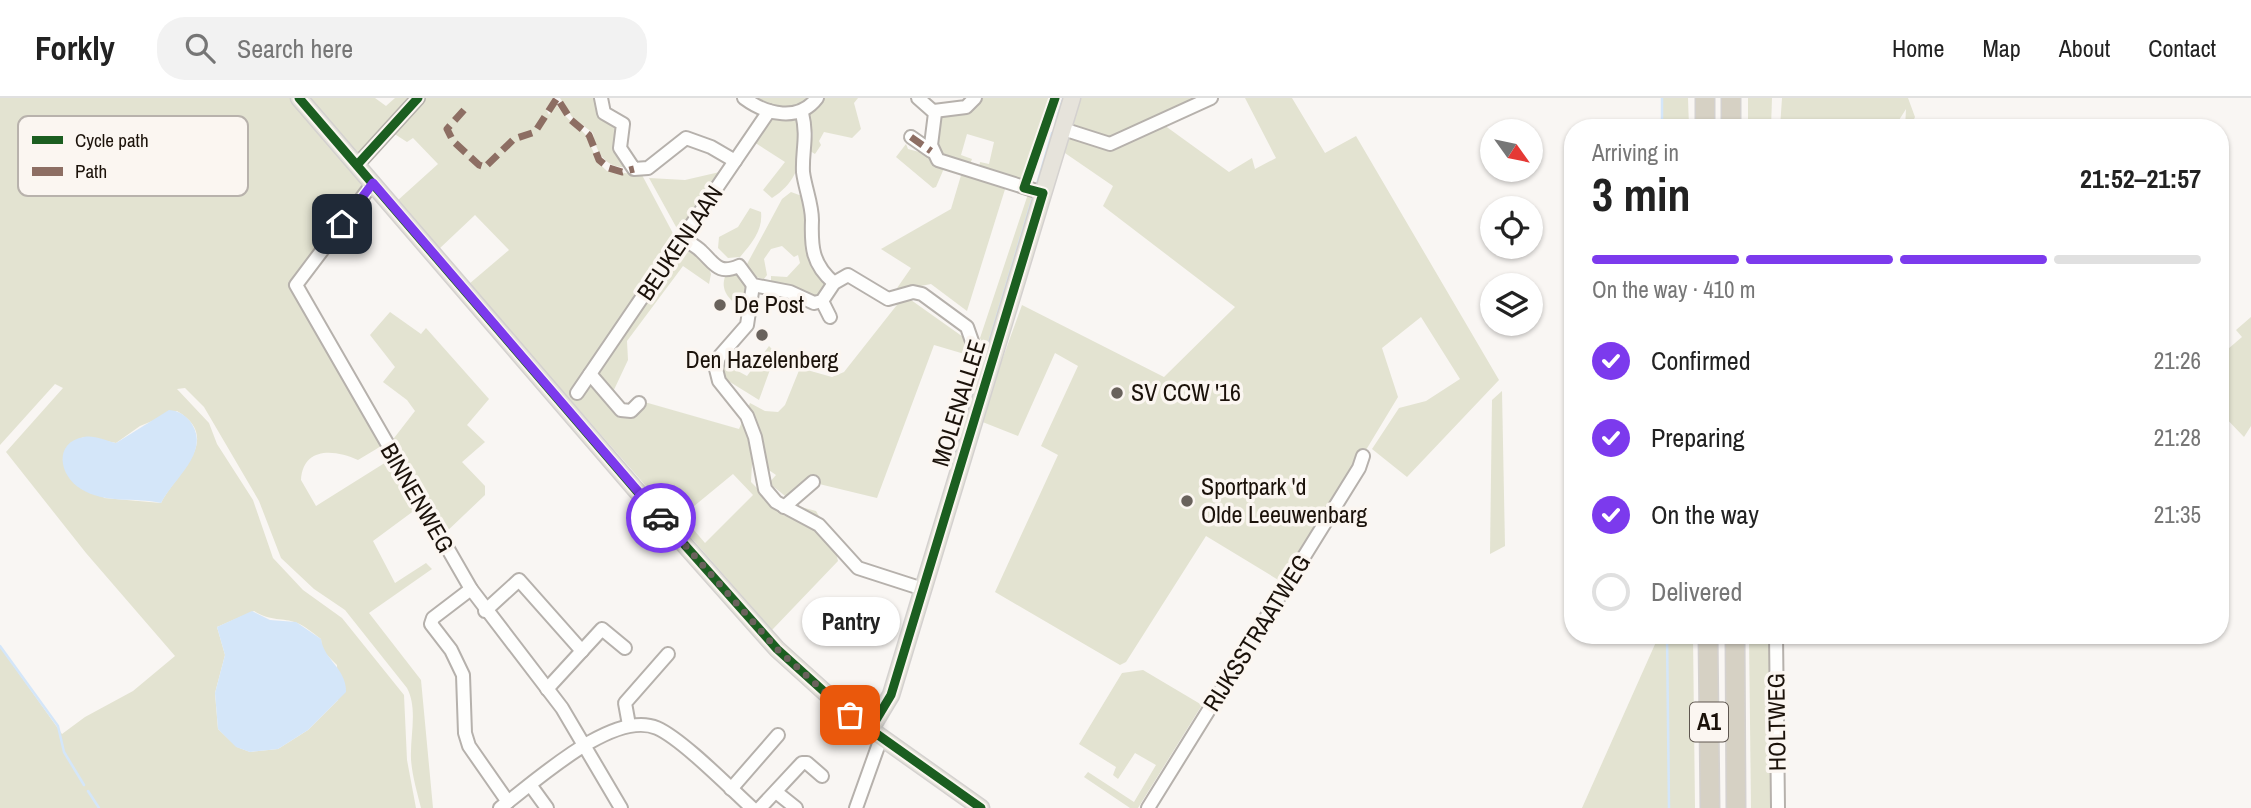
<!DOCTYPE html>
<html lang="en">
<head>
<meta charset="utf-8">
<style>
	:root { --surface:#fff; --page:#f2f2f2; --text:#222; --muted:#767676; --line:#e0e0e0; --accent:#7c3aed }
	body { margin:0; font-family:"Archivo Narrow",sans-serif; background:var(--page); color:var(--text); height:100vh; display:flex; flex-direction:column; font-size:26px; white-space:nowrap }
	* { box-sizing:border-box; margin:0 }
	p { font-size:23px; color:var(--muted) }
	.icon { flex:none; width:38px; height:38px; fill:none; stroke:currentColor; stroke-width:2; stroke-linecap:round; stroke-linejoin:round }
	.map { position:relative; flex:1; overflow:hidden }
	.panel { position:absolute; left:1564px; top:21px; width:665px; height:525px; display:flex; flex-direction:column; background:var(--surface); border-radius:28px; box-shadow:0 2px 5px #0004 }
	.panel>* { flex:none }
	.needle { width:46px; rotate:123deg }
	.controls { position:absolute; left:1480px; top:21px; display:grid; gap:14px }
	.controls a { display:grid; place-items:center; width:63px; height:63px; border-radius:50%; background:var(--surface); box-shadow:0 2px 5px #0004; font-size:35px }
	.pin { position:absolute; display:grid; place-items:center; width:60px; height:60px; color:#fff; margin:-30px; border-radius:14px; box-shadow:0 4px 10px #0006 }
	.courier { position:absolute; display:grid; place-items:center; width:70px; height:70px; margin:-35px; border:5px solid #7c3aed; border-radius:50%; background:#fff; color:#222; box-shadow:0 2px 9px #0007 }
	.bubble { position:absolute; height:49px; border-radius:24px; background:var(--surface); box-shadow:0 2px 5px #0004; font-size:23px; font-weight:800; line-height:49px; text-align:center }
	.head em { font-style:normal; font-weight:800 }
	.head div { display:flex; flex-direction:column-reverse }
	.head { display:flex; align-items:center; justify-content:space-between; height:119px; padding:0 28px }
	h1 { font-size:46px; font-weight:800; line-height:52px }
	.bar { display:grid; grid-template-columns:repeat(4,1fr); gap:10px 7px; align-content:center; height:84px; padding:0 28px }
	.bar i { height:9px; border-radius:5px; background:var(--line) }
	.bar .selected { background:var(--accent) }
	.bar p { grid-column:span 4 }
	ol { padding:0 28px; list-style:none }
	li { display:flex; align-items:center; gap:21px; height:77px }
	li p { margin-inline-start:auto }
	li .icon { padding:7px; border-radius:50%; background:var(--accent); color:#fff; stroke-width:4 }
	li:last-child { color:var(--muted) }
	li i { width:38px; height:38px; border:4px solid var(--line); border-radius:50% }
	header { display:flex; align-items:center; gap:42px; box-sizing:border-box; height:98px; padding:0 35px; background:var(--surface); border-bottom:2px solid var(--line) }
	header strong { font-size:33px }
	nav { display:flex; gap:38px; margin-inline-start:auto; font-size:24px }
	.search { width:490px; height:63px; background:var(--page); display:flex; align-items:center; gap:18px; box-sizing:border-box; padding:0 24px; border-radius:28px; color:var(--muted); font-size:26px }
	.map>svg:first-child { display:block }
</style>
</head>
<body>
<header>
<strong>Forkly</strong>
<div class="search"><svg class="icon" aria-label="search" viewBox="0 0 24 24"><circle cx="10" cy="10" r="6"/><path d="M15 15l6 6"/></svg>Search here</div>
<nav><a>Home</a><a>Map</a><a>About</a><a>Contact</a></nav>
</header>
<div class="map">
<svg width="2251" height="710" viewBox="0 0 2251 710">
	<rect width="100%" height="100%" fill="#f9f6f3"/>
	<g fill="#e3e3d1" fill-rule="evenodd">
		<path d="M0,0H295L373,93L301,184L293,180L289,185L383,347L358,362C334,351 303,349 301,382L316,408L391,361L419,409L373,443L395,485L426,465L432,471L369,515L421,582L433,710H421C417,694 412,677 411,661C410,637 418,611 407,590L345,512L314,491L281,460L259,403L204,309L185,290L177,291L209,325L217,346L253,402L273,460L303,492L342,520L404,597L407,662L416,710H0V549L62,636L85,619L133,593L175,558L86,455L6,354L63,290L55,286L0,347ZM177,313C224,341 176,375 161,405L104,400L74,343L84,339L116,345L140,328ZM254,513C272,524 282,519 297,525C305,528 314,536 321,541L322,552L337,567L338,602L308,632L278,651L250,654L237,649L218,631L215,595L225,557L217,529Z"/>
		<path d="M310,0H375L386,8L395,0H411L359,58Z"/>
		<path d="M426,0H553L546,11L549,17L556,6C566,21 572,23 584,35C592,43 591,59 607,73L642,77L676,141L707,165L711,176L709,186L683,168L627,243L628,262L612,296L620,306L648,305L739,331L750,305L765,313L778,314L785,307L800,270L832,279L844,274L900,203L911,202L966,241L978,260L934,247L877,400L815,385L795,406L769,385L776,377L756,363L752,366L751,384L785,418L801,409L816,413L833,442L838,463L772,532L469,186L509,152L475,117L439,151L397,103L438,66L413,40L407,44L393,35ZM733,376L753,397L705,445L682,418Z"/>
		<path d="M560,0H595L598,14L615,30L628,69C606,71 596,55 593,35L572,19Z"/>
		<path d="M750,0H814L807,9L783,12Z"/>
		<path d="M822,0H858L854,5L861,31L852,40L824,34L819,43L821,47L815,56L810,53L813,36L808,18Z"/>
		<path d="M981,0H1054L1026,85L979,71L980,64L989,66L994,44L967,36L961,57L972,61L969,69L937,56L940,13L955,9L964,16Z"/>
		<path d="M1078,0H1206L1114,41L1071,31Z"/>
		<path d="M1245,0H1292L1325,55L1356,38L1499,282L1407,379L1372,351L1399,310L1426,303L1460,281L1421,219L1382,250L1398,299L1285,486L1206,438L1126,564L1120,567L995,494L1058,357L1041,348L1078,268L1055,255L1018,338L980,323L1022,207L1164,279L1235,209L1103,108L1113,88L1062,53L1067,39C1119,56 1117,50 1164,27L1229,74L1252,60L1255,71L1276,60Z"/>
		<path d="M1661,0H1688L1689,30H1661Z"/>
		<path d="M1748,0H1772L1771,30H1748Z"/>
		<path d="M1782,0H1908L1915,19L1910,30H1905L1906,11L1894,30H1780Z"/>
		<path d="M773,17L798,21C806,52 801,82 772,100L763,92L785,64L754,44Z"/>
		<path d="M906,46L908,51L923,55L945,68L936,89L933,90L896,59Z"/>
		<path d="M724,73L680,136L649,80L685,82Z"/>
		<path d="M962,74L1006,88L967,213L931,186L895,193L911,170L881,151L951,111Z"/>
		<path d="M791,94L802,98L825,181V193L817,201L771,188V178L787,179L800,165L798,157L794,159L782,148L771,151L764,161L767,177L764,181L755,179L747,166L782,101Z"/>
		<path d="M1028,96L1037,99L988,256L980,240Z"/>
		<path d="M750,110L761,114C763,132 752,145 740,159L728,160L718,150L719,139L738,129Z"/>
		<path d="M728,173L738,174L750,189L737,207C725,198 719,187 728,173Z"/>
		<path d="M390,214L421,236L426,230L489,301L467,327L485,344L462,364L485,388V397L443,437L391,344L415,313L407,302L383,284L395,269L370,237Z"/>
		<path d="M2251,219V328L2244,339L2221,315V257L2242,239L2236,232Z"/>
		<path d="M769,248L776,255L759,302L701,266L720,254L723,265L747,278Z"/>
		<path d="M1502,293L1505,448L1490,456L1492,302Z"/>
		<path d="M1636,537H1693L1695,710H1582L1656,544Z"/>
		<path d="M1749,537H1774L1776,710H1751Z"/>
		<path d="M1143,572L1202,607L1138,710H1130L1084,679L1088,674L1134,704L1156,667L1135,655L1118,681L1113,677L1116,669L1079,646L1122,575Z"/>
	</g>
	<g fill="#d4e6f9">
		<path d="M169,312C179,313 186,317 192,326C210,355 173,381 161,405C134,399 105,406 81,391C59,378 53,344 84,339C94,337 106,343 116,345Z"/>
		<path d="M252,513L270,522L296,524L321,541C324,562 347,571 346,594L308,632L278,651L250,654L236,649L218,631L215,595L225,557L217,529Z"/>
	</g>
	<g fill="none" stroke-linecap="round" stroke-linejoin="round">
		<g stroke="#d4e6f9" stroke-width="2.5">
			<path d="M1662,0V30"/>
			<path d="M1056,24L1063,0"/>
			<path d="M1037,86L1052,35"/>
			<path d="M988,248L1033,99"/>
			<path d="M1667,537L1669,710"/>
			<path d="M0,548L58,628L64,654L84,687"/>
			<path d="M88,693L99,710"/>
		</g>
		<defs>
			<g id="minor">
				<path d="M601,0L604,15L623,26L620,50L634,71L648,70L686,40L711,49L735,63"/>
				<path d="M744,0C767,17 799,24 817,0"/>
				<path d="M918,0L935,15L931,47L938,62L1043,95"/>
				<path d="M934,13L966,9L975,0"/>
				<path d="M802,15C808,40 802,51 803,74C805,90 812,106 812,122C811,149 812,166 834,185"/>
				<path d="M1063,31L1110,46L1211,0"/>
				<path d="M911,39L931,53"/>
				<path d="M357,67L418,0"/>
				<path d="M373,85L296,187L471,491L562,610L621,710"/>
				<path d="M682,140C688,144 696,148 701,153C715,166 718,177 739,168L753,187L790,194L814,205L822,203L834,185L848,177L888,201L913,194L922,196L967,229L974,249L993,262"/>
				<path d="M753,187L747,227L719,259L716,271L719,283L747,318L755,339L765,391L776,404L819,427L858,470L923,491"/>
				<path d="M822,203L830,219"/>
				<path d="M590,276L621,312L631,313L639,305"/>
				<path d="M577,295L769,13"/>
				<path d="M784,409L813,384"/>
				<path d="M471,491L433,520L431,526L451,552L463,577L465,635L469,648L508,704"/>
				<path d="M485,513L519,482L582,553"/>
				<path d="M1776,537L1778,710"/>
				<path d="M547,591L602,531L625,550"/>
				<path d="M629,627L625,605L668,556"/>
				<path d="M531,688L547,710"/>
				<path d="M731,691L778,637"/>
				<path d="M776,694L796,710"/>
				<path d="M500,710C535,684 613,611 657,630C682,641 730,690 752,710"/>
				<path d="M760,710L802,665H807L822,678"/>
				<path d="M856,710L881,640"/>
				<path d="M1148,710L1359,370L1363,358"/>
			</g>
			<g id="major">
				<path d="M299,0L636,392L777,551L850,617L981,710"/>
				<path d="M870,632L891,597L1072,0"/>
			</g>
			<g id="highway">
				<path d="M1705,0V30"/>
				<path d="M1731,0V30"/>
				<path d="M1708,537L1710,710"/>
				<path d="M1735,537L1736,710"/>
			</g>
		</defs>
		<use href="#minor" stroke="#b6b1ac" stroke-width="16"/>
		<use href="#major" stroke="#d4d1cf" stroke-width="19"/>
		<use href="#highway" stroke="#d4d1cf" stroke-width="21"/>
		<use href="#minor" stroke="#fefefd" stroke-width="12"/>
		<use href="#major" stroke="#e6e3db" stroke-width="16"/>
		<use href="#highway" stroke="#d6d1c4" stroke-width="18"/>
		<g stroke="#8d6e63" stroke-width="7" stroke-dasharray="14 7" stroke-linecap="butt">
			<path d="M464,12L447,31L453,43L479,67L485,69L514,41L535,34L557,0L571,22L589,37L599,62L609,70L622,74L634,71"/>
			<path d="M911,39L931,53"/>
		</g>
		<defs>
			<g id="cycleway">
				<path d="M299,0L636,392L777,551L850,617L981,710"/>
				<path d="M357,67L418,0"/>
				<path d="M870,632L891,597L1043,95L1024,90L1055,0"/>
			</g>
		</defs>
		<use href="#cycleway" stroke="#fbf6f1" stroke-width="13"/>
		<use href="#cycleway" stroke="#1b5e20" stroke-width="9"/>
	</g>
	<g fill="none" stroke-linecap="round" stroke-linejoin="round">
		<path stroke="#69625c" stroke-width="7" stroke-dasharray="0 12.6" d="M661,420L777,551L850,617"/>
		<path stroke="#7c3aed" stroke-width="9" d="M342,126L373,85L661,420"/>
	</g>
	<g fill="#69625c" stroke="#fbf6f1" stroke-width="2.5">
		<circle cx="720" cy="207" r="7"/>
		<circle cx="762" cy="237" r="7"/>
		<circle cx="1117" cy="295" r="7"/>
		<circle cx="1187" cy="403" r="7"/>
	</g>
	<g text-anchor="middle" stroke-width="7" stroke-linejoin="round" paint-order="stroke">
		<rect fill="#fbf6f1" stroke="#5e564f" stroke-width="2" x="1690" y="604.5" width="38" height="39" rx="5"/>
		<g font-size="23" font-weight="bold" fill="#1b120a">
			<text x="1709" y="632">A1</text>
		</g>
		<g font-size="24" fill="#1b120a" stroke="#fbf6f1">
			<text transform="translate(680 145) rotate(-56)" y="8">BEUKENLAAN</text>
			<text transform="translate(959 305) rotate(-73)" y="8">MOLENALLEE</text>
			<text transform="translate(417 400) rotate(60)" y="8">BINNENWEG</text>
			<text transform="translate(1257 535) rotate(-58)" y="8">RIJKSSTRAATWEG</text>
			<text transform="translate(1777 624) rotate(-91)" y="8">HOLTWEG</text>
		</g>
		<g font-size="24" fill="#1b120a" stroke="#fbf6f1" text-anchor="start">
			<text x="734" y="215">De Post</text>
			<text x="762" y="270" text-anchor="middle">Den Hazelenberg</text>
			<text x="1131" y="303">SV CCW '16</text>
			<text x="1201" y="397">Sportpark 'd<tspan x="1201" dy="28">Olde Leeuwenbarg</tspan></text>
		</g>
	</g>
	<rect x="18" y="18" width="230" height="80" rx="10" fill="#fbf6f1" stroke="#b8b2ac" stroke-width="2"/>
	<rect x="32" y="38" width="31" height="8" fill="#1b5e20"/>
	<rect x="32" y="69" width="31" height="9" fill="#8d6e63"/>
	<g font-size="19" fill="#1b120a">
		<text x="75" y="49">Cycle path</text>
		<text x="75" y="80">Path</text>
	</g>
</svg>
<div class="controls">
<a><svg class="needle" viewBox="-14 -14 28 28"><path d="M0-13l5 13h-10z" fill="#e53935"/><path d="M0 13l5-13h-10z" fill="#767676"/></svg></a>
<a><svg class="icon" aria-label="locate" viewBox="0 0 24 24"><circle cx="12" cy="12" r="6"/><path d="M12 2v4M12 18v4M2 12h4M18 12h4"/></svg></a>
<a><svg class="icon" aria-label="layers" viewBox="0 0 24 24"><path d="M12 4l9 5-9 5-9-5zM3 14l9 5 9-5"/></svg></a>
</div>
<div class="pin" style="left:850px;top:617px;background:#ea580c"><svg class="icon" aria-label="bag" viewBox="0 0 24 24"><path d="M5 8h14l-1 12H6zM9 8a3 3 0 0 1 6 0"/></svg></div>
<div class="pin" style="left:342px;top:126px;background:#1f2937"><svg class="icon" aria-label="home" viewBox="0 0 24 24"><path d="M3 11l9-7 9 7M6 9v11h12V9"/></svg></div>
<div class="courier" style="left:661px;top:420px"><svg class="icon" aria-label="car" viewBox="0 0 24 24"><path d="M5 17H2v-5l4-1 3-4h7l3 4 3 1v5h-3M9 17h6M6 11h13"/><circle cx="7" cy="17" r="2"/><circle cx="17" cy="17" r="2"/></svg></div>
<div class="bubble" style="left:802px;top:499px;width:98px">Pantry</div>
<section class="panel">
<div class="head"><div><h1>3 min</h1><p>Arriving in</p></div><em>21:52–21:57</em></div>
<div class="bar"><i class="selected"></i><i class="selected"></i><i class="selected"></i><i></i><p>On the way · 410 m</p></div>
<ol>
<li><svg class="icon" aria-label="check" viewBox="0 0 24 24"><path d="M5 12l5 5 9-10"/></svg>Confirmed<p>21:26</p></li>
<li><svg class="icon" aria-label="check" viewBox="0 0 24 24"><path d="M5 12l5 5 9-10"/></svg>Preparing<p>21:28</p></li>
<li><svg class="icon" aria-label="check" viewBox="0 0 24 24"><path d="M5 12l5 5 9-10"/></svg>On the way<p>21:35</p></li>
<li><i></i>Delivered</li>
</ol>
</section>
</div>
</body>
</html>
